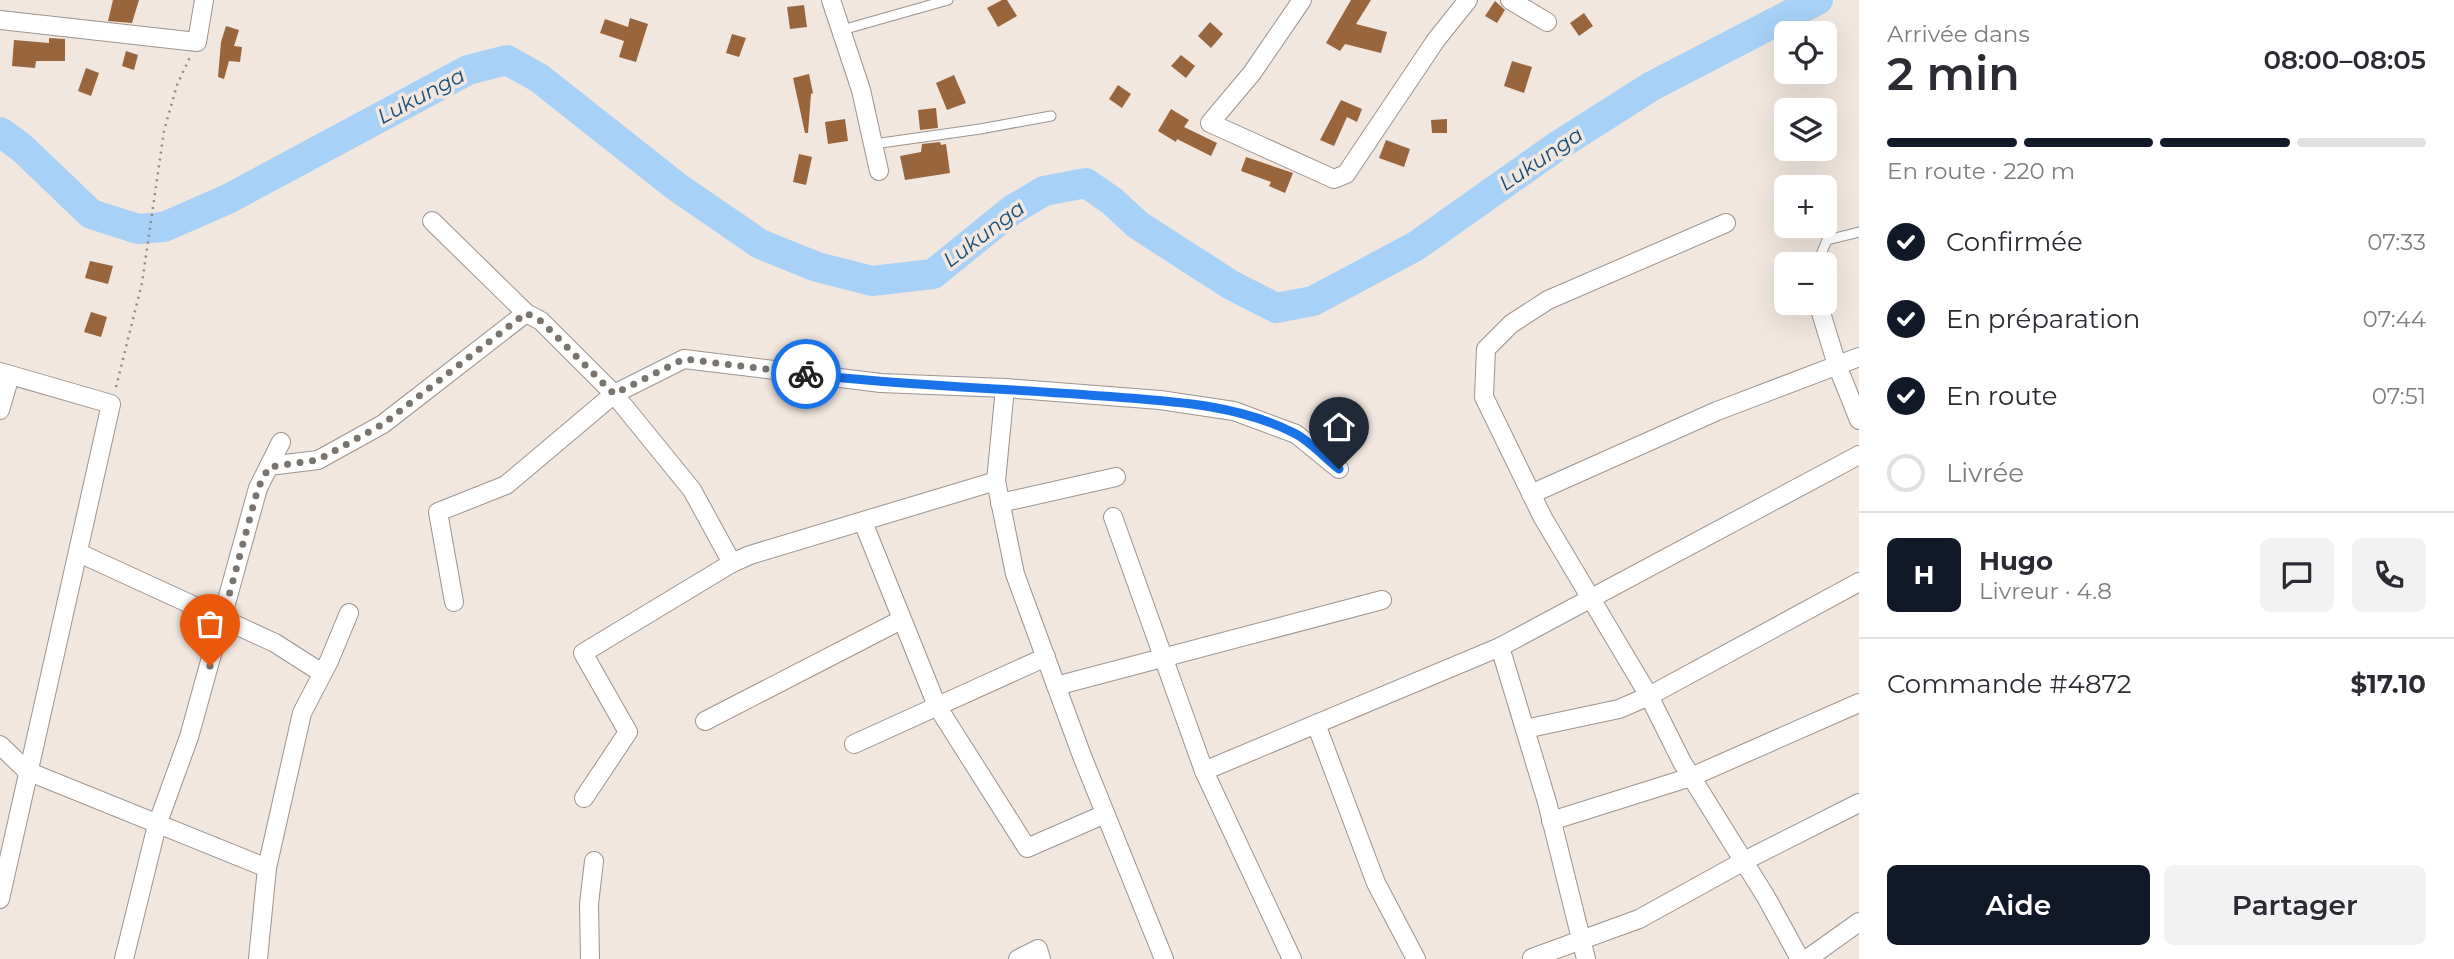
<!DOCTYPE html>
<html lang="fr">
<head>
<meta charset="utf-8">
<style>
	:root { --surface:#fff; --page:#f2f2f3; --text:#2b2b33; --muted:#7c7c81; --line:#e1e1e2; --accent:#111827 }
	body { margin:0; font-family:Montserrat,sans-serif; background:var(--page); color:var(--text); height:100vh; display:flex; flex-direction:column; font-size:26px; white-space:nowrap }
	* { box-sizing:border-box; margin:0 }
	p { font-size:23px; color:var(--muted) }
	.icon { flex:none; width:38px; height:38px; fill:none; stroke:currentColor; stroke-width:2; stroke-linecap:round; stroke-linejoin:round }
	.map { position:relative; flex:1; overflow:hidden }
	.details { display:flex; flex-direction:column; background:var(--surface); width:595px }
	.details>* { flex:none }
	.tools { position:absolute; left:1774px; top:21px; display:grid; gap:14px }
	.tools a { display:grid; place-items:center; width:63px; height:63px; border-radius:10px; background:var(--surface); box-shadow:0 7px 28px #0002; font-size:35px }
	.pin { position:absolute; display:grid; place-items:center; width:60px; height:60px; color:#fff; margin:-72px -30px; border-radius:50% 50% 50% 0; rotate:-45deg; box-shadow:0 0 7px #0007 }
	.pin .icon { rotate:45deg }
	.courier { position:absolute; display:grid; place-items:center; width:70px; height:70px; margin:-35px; border:5px solid #1a73e8; border-radius:50%; background:#fff; color:#222; box-shadow:0 2px 9px #0007 }
	.head em { font-style:normal; font-weight:600 }
	.head div { display:flex; flex-direction:column-reverse }
	.head { display:flex; align-items:center; justify-content:space-between; height:119px; padding:0 28px }
	h1 { font-size:46px; font-weight:600; line-height:52px }
	.bar { display:grid; grid-template-columns:repeat(4,1fr); gap:10px 7px; align-content:center; height:84px; padding:0 28px }
	.bar i { height:9px; border-radius:5px; background:var(--line) }
	.bar .current { background:var(--accent) }
	.bar p { grid-column:span 4 }
	.line { display:flex; align-items:center; gap:18px; padding:0 28px; border-top:2px solid var(--line) }
	.line div { flex:1 }
	.round { display:grid; place-items:center; flex:none; width:74px; height:74px; border-radius:10px; background:var(--page) }
	ol { padding:0 28px; list-style:none }
	li { display:flex; align-items:center; gap:21px; height:77px }
	li p { margin-inline-start:auto }
	li .icon { padding:7px; border-radius:50%; background:var(--accent); color:#fff; stroke-width:4 }
	li:last-child { color:var(--muted) }
	li i { width:38px; height:38px; border:4px solid var(--line); border-radius:50% }
	.primary-button { display:flex; gap:14px; margin-top:auto; padding:14px 28px }
	.primary-button a { flex:1; height:80px; border-radius:10px; background:var(--accent); color:#fff; font-size:28px; font-weight:600; line-height:80px; text-align:center }
	.primary-button a+a { background:var(--page); color:var(--text) }
	main { display:flex; flex:1; min-height:0 }
	.map>svg:first-child { display:block }
</style>
</head>
<body>
<main>
<div class="map">
<svg width="1859" height="959" viewBox="0 0 1859 959">
	<rect width="100%" height="100%" fill="#f1e7df"/>
	<g fill="none" stroke-linecap="round" stroke-linejoin="round">
		<path stroke="#a8d1f8" stroke-width="30" d="M0,132L22,148L91,214L138,229L164,227L228,199L468,70L507,60L539,78L677,187L760,244L817,267L872,281L933,274L1012,210L1044,191L1086,183L1112,201L1138,225L1231,285L1276,308L1313,301L1416,246L1556,147L1652,86L1818,0"/>
	</g>
	<g fill="#99653c">
		<path d="M113,0H139L132,23L108,21Z"/>
		<path d="M1002,0H1007L1017,16L998,27L987,8Z"/>
		<path d="M1351,0H1371L1356,24L1387,32L1381,53L1345,44L1340,51L1326,43Z"/>
		<path d="M1495,1L1505,10L1497,23L1485,16Z"/>
		<path d="M804,5L807,27L790,29L787,7Z"/>
		<path d="M1584,13L1593,26L1579,36L1570,23Z"/>
		<path d="M630,18L648,24L636,62L619,57L624,41L600,33L605,19L628,27Z"/>
		<path d="M1210,22L1223,34L1211,48L1198,36Z"/>
		<path d="M226,26L239,30L234,46L242,47L240,62L229,61L224,79L218,77L221,42Z"/>
		<path d="M732,34L746,38L739,57L726,53Z"/>
		<path d="M49,38L65,39V61H36L35,68L12,66L14,40L49,43Z"/>
		<path d="M126,51L138,55L134,70L122,66Z"/>
		<path d="M1181,55L1195,66L1186,78L1171,66Z"/>
		<path d="M1512,61L1532,67L1524,93L1504,86Z"/>
		<path d="M86,68L99,73L91,96L78,91Z"/>
		<path d="M809,74L813,93L811,94L808,133H805L793,78Z"/>
		<path d="M954,75L966,103L947,110L936,83Z"/>
		<path d="M1118,85L1131,94L1122,108L1109,99Z"/>
		<path d="M1341,100L1362,109L1357,122L1347,117L1334,146L1320,140Z"/>
		<path d="M936,108L938,128L920,130L918,110Z"/>
		<path d="M1171,109L1189,120L1184,127L1217,143L1211,156L1177,139L1176,142L1158,131Z"/>
		<path d="M845,119L848,141L828,144L825,122Z"/>
		<path d="M1447,119V133H1432L1431,120Z"/>
		<path d="M1386,140L1410,149L1404,167L1379,158Z"/>
		<path d="M940,142L941,145L946,144L950,173L905,180L900,156L921,152L922,144Z"/>
		<path d="M799,154L812,157L806,185L793,182Z"/>
		<path d="M1246,157L1293,173L1285,193L1269,186L1271,182L1241,171Z"/>
		<path d="M90,261L113,266L108,284L85,278Z"/>
		<path d="M91,312L107,317L101,337L84,332Z"/>
	</g>
	<g fill="none" stroke-linecap="round" stroke-linejoin="round">
		<defs>
			<g id="service">
				<path d="M842,30L948,0"/>
				<path d="M874,144L980,129L1051,116"/>
				<path d="M1817,264L1827,240L1859,232"/>
			</g>
			<g id="minor">
				<path d="M831,0L861,90L879,171"/>
				<path d="M1302,0L1252,73L1210,123L1334,179L1346,174L1436,40L1468,0"/>
				<path d="M1510,0L1547,22"/>
				<path d="M0,20L197,42L204,0"/>
				<path d="M432,221L526,313L541,321L614,394L692,490L732,563"/>
				<path d="M1726,223L1548,300L1511,324L1486,349L1484,397L1543,518L1649,696L1682,762L1766,897L1800,959"/>
				<path d="M1818,303L1837,365L1859,420"/>
				<path d="M0,372L111,404L0,899"/>
				<path d="M1005,388L996,481L1015,574L1082,756L1164,959"/>
				<path d="M0,410L10,376"/>
				<path d="M269,466L318,460L383,424L526,313"/>
				<path d="M1531,494L1717,411L1859,357"/>
				<path d="M1000,503L1116,477"/>
				<path d="M1113,517L1204,771L1292,959"/>
				<path d="M863,522L937,706L1027,848L1105,814"/>
				<path d="M79,553L275,643L322,673"/>
				<path d="M454,602L438,512L506,485L614,394L684,359L881,383L1005,388L1160,400L1234,411L1296,434L1339,469"/>
				<path d="M1500,647L1547,802L1586,959"/>
				<path d="M1056,686L1382,600"/>
				<path d="M705,721L901,620"/>
				<path d="M1316,724L1376,883L1416,959"/>
				<path d="M1525,729L1619,709L1649,696L1859,582"/>
				<path d="M854,744L1046,657"/>
				<path d="M0,745L27,771L267,868"/>
				<path d="M1204,771L1500,647L1859,455"/>
				<path d="M584,798L628,732L583,653L732,563L750,555L996,481"/>
				<path d="M1551,821L1691,777L1859,703"/>
				<path d="M1532,958L1639,919L1744,861L1859,803"/>
				<path d="M124,959L157,825L189,737L258,488L281,442"/>
				<path d="M258,959L267,868L302,713L329,661L349,613"/>
				<path d="M590,959L589,904L594,861"/>
				<path d="M1018,959L1038,949L1041,959"/>
				<path d="M1807,959L1859,922"/>
			</g>
		</defs>
		<use href="#service" stroke="#9d938d" stroke-width="11"/>
		<use href="#minor" stroke="#9d938d" stroke-width="20"/>
		<path stroke="#908984" stroke-width="2.5" stroke-dasharray="2 5" stroke-linecap="butt" d="M116,387L142,283L164,131L177,85L190,57"/>
		<use href="#service" stroke="#fff" stroke-width="9"/>
		<use href="#minor" stroke="#fff" stroke-width="18"/>
	</g>
	<g fill="none" stroke-linecap="round" stroke-linejoin="round">
		<path stroke="#7a746f" stroke-width="7" stroke-dasharray="0 12.6" d="M210,666L258,488L269,467L318,460L383,424L526,313L541,321L614,394L684,359L806,374"/>
		<path stroke="#1a73e8" stroke-width="9" d="M806,374C904,386 1003,388 1102,396C1167,401 1235,403 1294,433C1310,441 1325,458 1339,469"/>
	</g>
	<g text-anchor="middle" stroke-width="7" stroke-linejoin="round" paint-order="stroke">
		<g font-size="21" font-style="italic" fill="#174e7b" stroke="#f1e7df">
			<text transform="translate(421 96) rotate(-28)" y="7">Lukunga</text>
			<text transform="translate(1541 159) rotate(-34)" y="7">Lukunga</text>
			<text transform="translate(984 234) rotate(-37)" y="7">Lukunga</text>
		</g>
	</g>
</svg>
<div class="tools">
<a><svg class="icon" aria-label="locate" viewBox="0 0 24 24"><circle cx="12" cy="12" r="6"/><path d="M12 2v4M12 18v4M2 12h4M18 12h4"/></svg></a>
<a><svg class="icon" aria-label="layers" viewBox="0 0 24 24"><path d="M12 4l9 5-9 5-9-5zM3 14l9 5 9-5"/></svg></a>
<a>+</a>
<a>−</a>
</div>
<div class="pin" style="left:210px;top:666px;background:#ea580c"><svg class="icon" aria-label="bag" viewBox="0 0 24 24"><path d="M5 8h14l-1 12H6zM9 8a3 3 0 0 1 6 0"/></svg></div>
<div class="pin" style="left:1339px;top:469px;background:#1f2937"><svg class="icon" aria-label="home" viewBox="0 0 24 24"><path d="M3 11l9-7 9 7M6 9v11h12V9"/></svg></div>
<div class="courier" style="left:806px;top:374px"><svg class="icon" aria-label="bike" viewBox="0 0 24 24"><circle cx="6" cy="16" r="4"/><circle cx="18" cy="16" r="4"/><path d="M6 16l4-8h5l3 8M10 8l3 8H6M13 5h3"/></svg></div>
</div>
<section class="details">
<div class="head"><div><h1>2 min</h1><p>Arrivée dans</p></div><em>08:00–08:05</em></div>
<div class="bar"><i class="current"></i><i class="current"></i><i class="current"></i><i></i><p>En route · 220 m</p></div>
<ol>
<li><svg class="icon" aria-label="check" viewBox="0 0 24 24"><path d="M5 12l5 5 9-10"/></svg>Confirmée<p>07:33</p></li>
<li><svg class="icon" aria-label="check" viewBox="0 0 24 24"><path d="M5 12l5 5 9-10"/></svg>En préparation<p>07:44</p></li>
<li><svg class="icon" aria-label="check" viewBox="0 0 24 24"><path d="M5 12l5 5 9-10"/></svg>En route<p>07:51</p></li>
<li><i></i>Livrée</li>
</ol>
<div class="line" style="height:126px"><b class="round" style="background:var(--accent);color:#fff">H</b><div><b>Hugo</b><p>Livreur · 4.8</p></div><a class="round"><svg class="icon" aria-label="chat" viewBox="0 0 24 24"><path d="M4 5h16v11H9l-5 4z"/></svg></a><a class="round"><svg class="icon" aria-label="phone" viewBox="0 0 24 24"><path d="M5 4h4l2 5-3 2q2 4 5 5l2-3 5 2v4C11 20 4 13 5 4z"/></svg></a></div>
<div class="line" style="height:91px"><div>Commande #4872</div><b>$17.10</b></div>
<div class="primary-button"><a>Aide</a><a>Partager</a></div>
</section>
</main>
</body>
</html>
